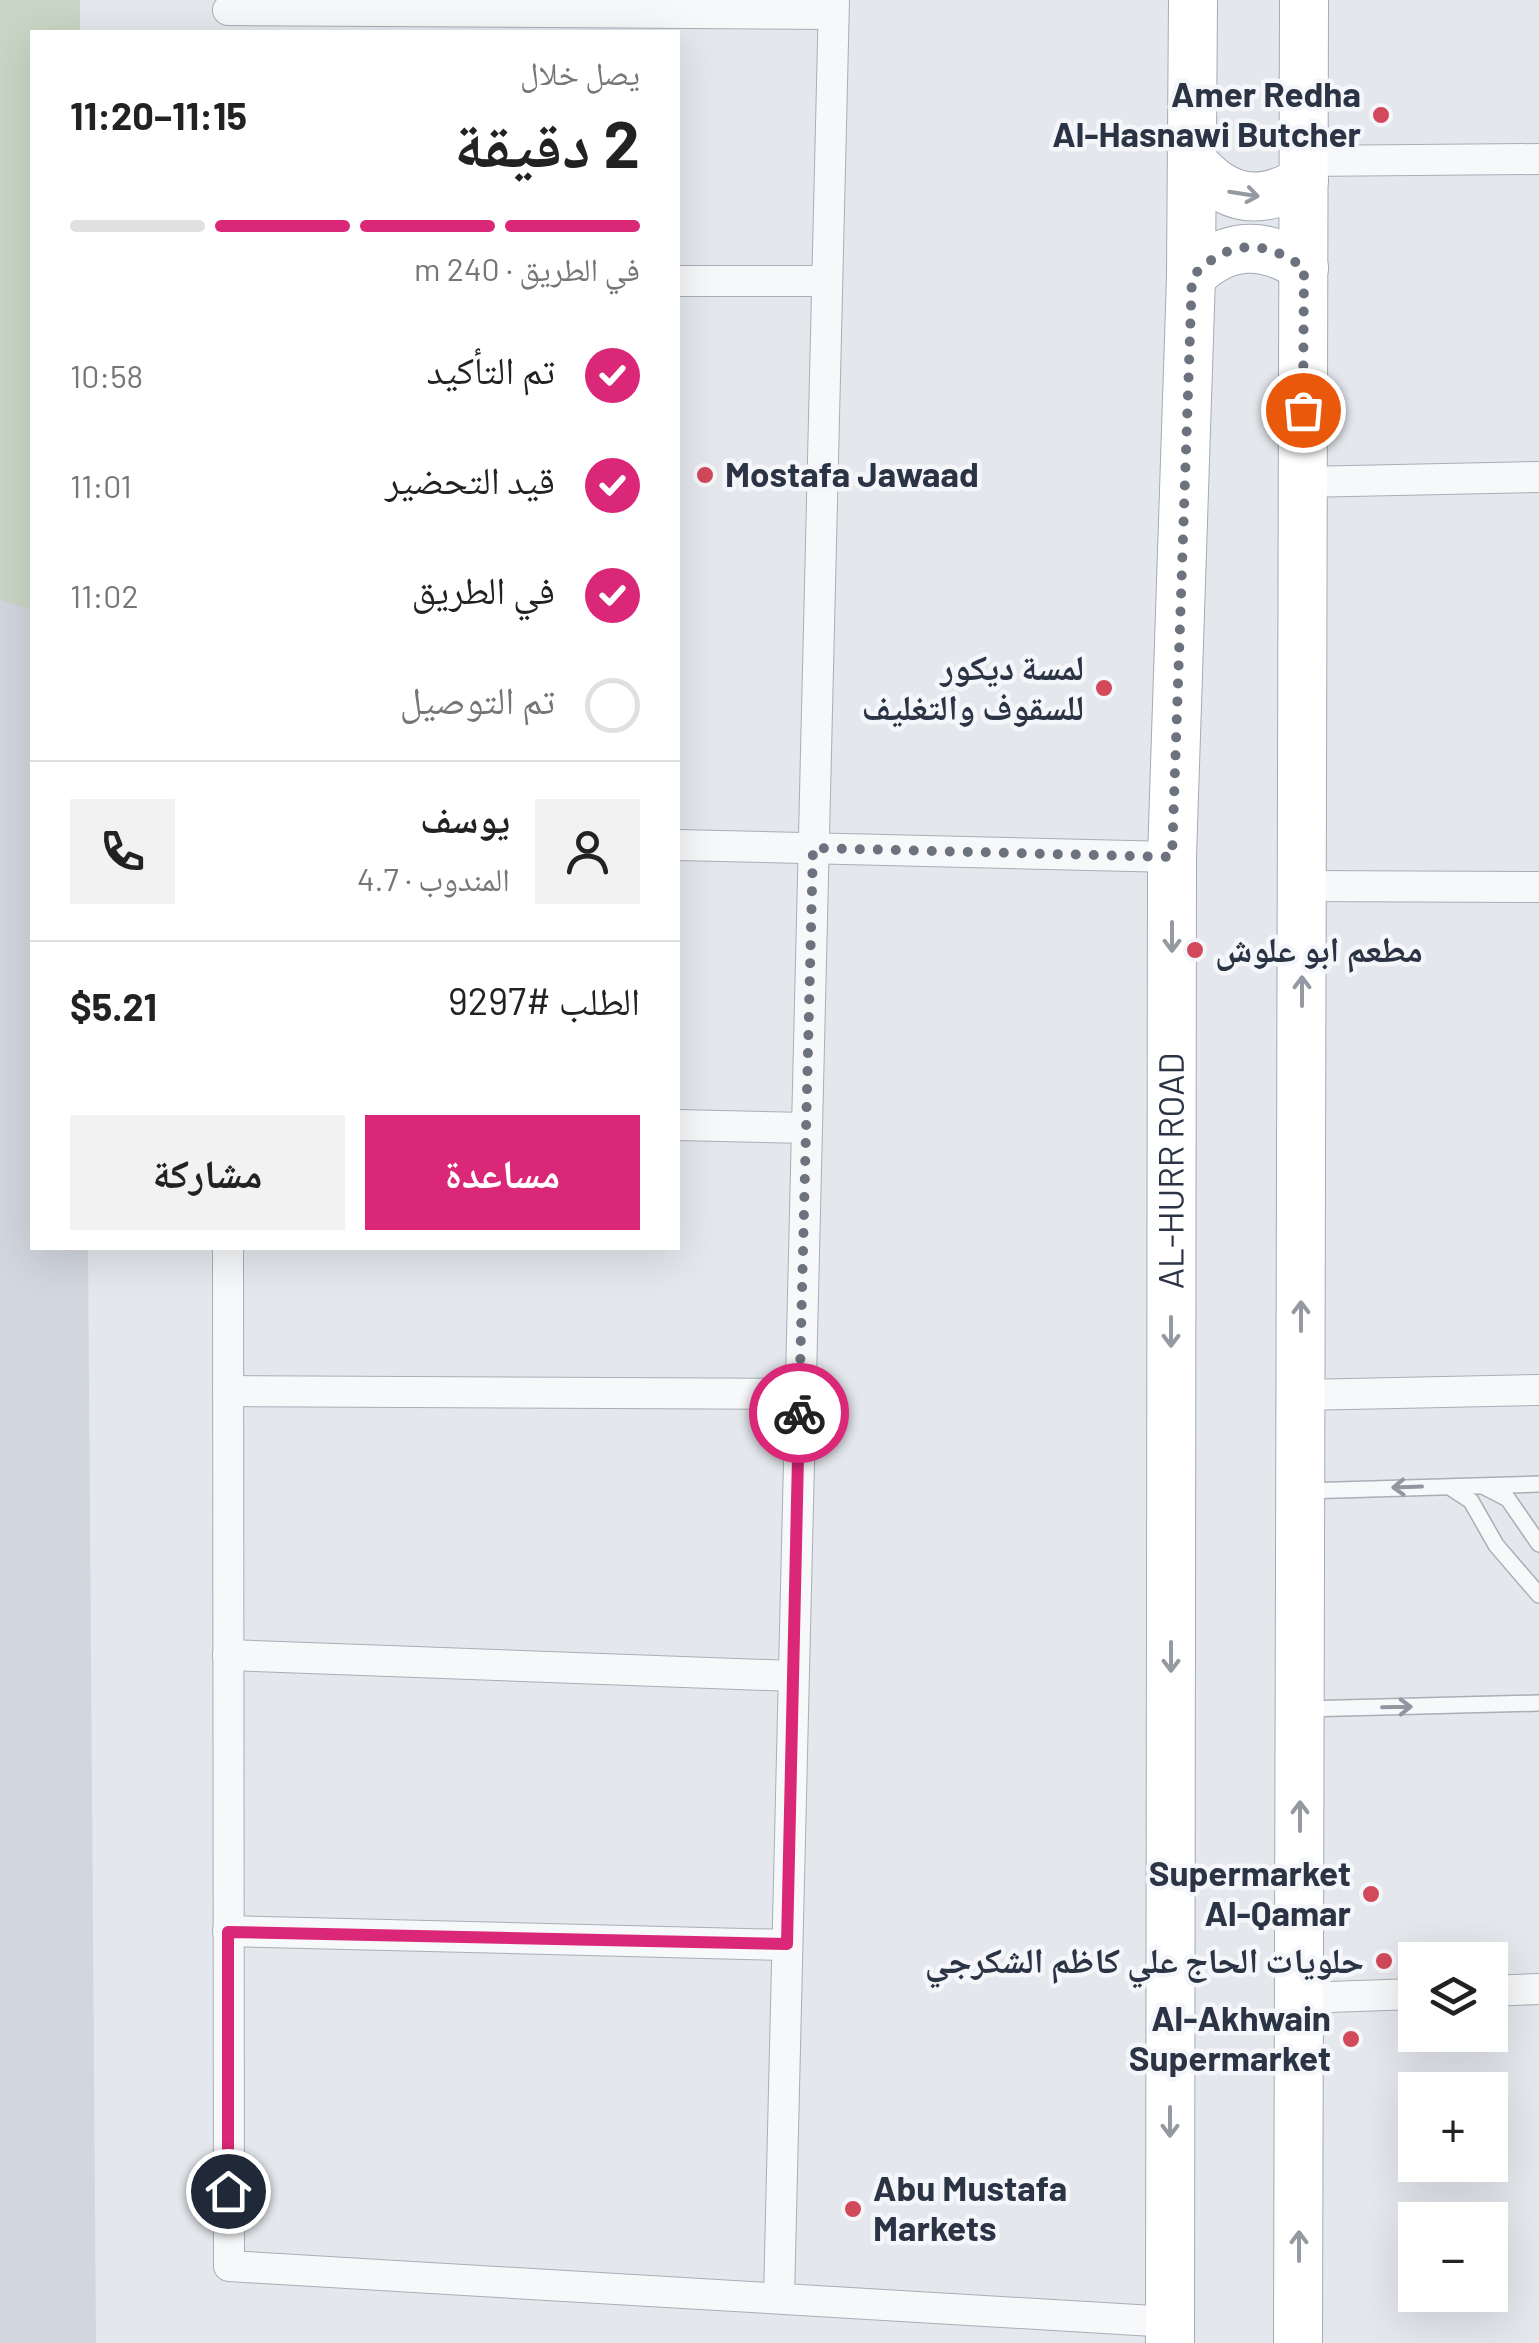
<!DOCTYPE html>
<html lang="ar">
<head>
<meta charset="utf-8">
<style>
	:root { --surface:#fff; --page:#f2f2f2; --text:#222; --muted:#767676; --line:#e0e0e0; --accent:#db2777 }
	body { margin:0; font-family:Barlow,"Noto Naskh Arabic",sans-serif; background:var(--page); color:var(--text); direction:rtl; height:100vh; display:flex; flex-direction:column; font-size:38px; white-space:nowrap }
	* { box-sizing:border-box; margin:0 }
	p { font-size:32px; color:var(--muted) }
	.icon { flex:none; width:55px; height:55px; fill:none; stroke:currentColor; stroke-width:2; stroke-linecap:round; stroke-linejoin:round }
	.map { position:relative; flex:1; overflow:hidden; direction:ltr }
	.side { position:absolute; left:30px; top:30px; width:650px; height:1220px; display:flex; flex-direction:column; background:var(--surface); border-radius:0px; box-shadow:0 10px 40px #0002; direction:rtl }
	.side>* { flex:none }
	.tools { position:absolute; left:1398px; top:1942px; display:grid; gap:20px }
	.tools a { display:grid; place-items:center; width:110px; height:110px; border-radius:0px; background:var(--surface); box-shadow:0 10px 40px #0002; font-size:50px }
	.pin { position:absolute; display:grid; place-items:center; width:85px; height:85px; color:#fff; margin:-42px; border:5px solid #fff; border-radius:50%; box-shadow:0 2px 10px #0007 }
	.courier { position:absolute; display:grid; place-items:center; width:100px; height:100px; margin:-50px; border:8px solid #db2777; border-radius:50%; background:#fff; color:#222; box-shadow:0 2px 12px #0007 }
	.summary em { font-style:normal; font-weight:700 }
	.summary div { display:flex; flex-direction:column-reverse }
	.summary { display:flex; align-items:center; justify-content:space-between; height:170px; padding:0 40px }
	h1 { font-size:65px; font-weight:700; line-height:75px }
	.bar { display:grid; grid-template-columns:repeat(4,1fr); gap:15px 10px; align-content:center; height:120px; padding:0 40px }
	.bar i { height:12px; border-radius:8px; background:var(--line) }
	.bar .active { background:var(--accent) }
	.bar p { grid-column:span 4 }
	.line { display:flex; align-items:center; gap:25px; padding:0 40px; border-top:2px solid var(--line) }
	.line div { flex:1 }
	.round { display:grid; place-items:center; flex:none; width:105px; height:105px; border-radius:0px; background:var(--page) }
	ol { padding:0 40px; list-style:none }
	li { display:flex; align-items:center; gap:30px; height:110px }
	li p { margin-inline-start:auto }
	li .icon { padding:10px; border-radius:50%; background:var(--accent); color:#fff; stroke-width:4 }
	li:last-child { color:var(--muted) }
	li i { width:55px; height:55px; border:5px solid var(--line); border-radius:50% }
	.primary-button { display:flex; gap:20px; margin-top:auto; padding:20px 40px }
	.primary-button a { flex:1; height:115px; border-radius:0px; background:var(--accent); color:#fff; font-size:40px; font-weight:700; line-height:115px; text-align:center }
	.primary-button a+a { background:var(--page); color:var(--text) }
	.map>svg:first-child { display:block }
</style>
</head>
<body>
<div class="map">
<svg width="1539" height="2343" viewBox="0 0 1539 2343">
	<rect width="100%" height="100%" fill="#e4e7ec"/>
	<path fill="#d2d6de" d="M0,0H80V32H32V1248H88L96,2343H0Z"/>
	<path fill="#c9d6c5" d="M0,0H80V32H32V610L0,600Z"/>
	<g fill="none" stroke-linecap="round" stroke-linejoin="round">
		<defs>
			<g id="service">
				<path d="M1485,1487L1508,1499L1539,1544"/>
				<path d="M1451,1488L1471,1501L1496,1545L1539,1595"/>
				<path d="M1303,1491L1539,1484"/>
				<path d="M1304,1709L1539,1703"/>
			</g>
			<g id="minor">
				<path d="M228,10L833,14"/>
				<path d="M1304,161L1539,159"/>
				<path d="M678,281H826"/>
				<path d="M1303,482L1539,477"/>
				<path d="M678,845L1172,857"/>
				<path d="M1302,886L1539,887"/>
				<path d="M678,1125L806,1128"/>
				<path d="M228,1248L229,2266L1170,2322"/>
				<path d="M228,1391L800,1394"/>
				<path d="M1301,1395L1539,1390"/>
				<path d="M228,1655L793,1676"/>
				<path d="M228,1931L787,1945"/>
				<path d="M1490,1991L1539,1989"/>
				<path d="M1300,1998L1415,1994"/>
				<path d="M779,2298L834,0"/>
			</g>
			<g id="primary">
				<path d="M1193,162C1226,201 1260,207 1304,180"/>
				<path d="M1191,277C1225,242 1264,240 1304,268"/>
				<path id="s1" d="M1170,2343L1172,857L1191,277L1193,0"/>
				<path d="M1298,2343L1304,0"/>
			</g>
		</defs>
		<use href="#service" stroke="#a9aeb7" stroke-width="18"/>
		<use href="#minor" stroke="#a9aeb7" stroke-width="32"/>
		<use href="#primary" stroke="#a3abb8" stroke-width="50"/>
		<use href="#service" stroke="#f7f8fa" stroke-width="15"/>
		<use href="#minor" stroke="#f7f8fa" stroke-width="30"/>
		<use href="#primary" stroke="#fff" stroke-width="48"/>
	</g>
	<defs><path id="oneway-shaft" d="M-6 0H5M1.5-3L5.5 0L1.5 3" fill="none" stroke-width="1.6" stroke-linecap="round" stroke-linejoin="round" transform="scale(2.5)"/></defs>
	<g stroke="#959aa2">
		<use href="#oneway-shaft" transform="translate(1244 194) rotate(9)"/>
		<use href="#oneway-shaft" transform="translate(1172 937) rotate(90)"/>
		<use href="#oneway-shaft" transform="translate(1302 991) rotate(-90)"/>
		<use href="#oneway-shaft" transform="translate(1301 1316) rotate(-90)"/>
		<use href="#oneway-shaft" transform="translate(1171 1332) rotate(90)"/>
		<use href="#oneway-shaft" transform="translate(1171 1657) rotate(90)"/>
		<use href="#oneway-shaft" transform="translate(1300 1816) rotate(-90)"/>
		<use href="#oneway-shaft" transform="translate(1170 2122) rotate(90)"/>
		<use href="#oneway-shaft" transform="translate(1299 2246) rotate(-90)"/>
	</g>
	<g stroke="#9196a0">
		<use href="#oneway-shaft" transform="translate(1407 1487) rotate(178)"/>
		<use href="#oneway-shaft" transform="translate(1397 1707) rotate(-1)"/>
	</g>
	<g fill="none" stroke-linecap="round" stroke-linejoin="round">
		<path stroke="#6c737f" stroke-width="10" stroke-dasharray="0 18" d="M799,1413L813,848L1172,857L1192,277C1227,240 1263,238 1304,268L1303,410"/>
		<path stroke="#db2777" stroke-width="12" d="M228,2191V1932L787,1944L799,1413"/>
	</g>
	<g fill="#d1495b" stroke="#f4f6f9" stroke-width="4">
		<circle cx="1381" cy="115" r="10"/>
		<circle cx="705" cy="475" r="10"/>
		<circle cx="1104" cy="688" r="10"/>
		<circle cx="1195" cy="950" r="10"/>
		<circle cx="1371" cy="1894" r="10"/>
		<circle cx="1384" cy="1961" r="10"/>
		<circle cx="1351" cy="2039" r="10"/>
		<circle cx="853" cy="2209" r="10"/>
	</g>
	<g text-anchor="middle" stroke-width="9" stroke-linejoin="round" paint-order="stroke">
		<g font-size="35" font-weight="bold" fill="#2b3445" stroke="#f4f6f9" text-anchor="end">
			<text x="1361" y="107">Amer Redha<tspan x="1361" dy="40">Al-Hasnawi Butcher</tspan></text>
			<text x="725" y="487" text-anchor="start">Mostafa Jawaad</text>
			<text x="1084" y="680">لمسة ديكور<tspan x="1084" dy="40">للسقوف والتغليف</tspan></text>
			<text x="1215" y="962" text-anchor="start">مطعم ابو علوش</text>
			<text x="1351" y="1886">Supermarket<tspan x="1351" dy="40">Al-Qamar</tspan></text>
			<text x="1364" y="1973">حلويات الحاج علي كاظم الشكرجي</text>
			<text x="1331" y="2031">Al-Akhwain<tspan x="1331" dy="40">Supermarket</tspan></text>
			<text x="873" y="2201" text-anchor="start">Abu Mustafa<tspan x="873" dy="40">Markets</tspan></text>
		</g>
		<g font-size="35" fill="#2b3445" stroke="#f4f6f9">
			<text dy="12" stroke="none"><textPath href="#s1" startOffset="1172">AL-HURR ROAD</textPath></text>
		</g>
	</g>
</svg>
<div class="tools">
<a><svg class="icon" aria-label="layers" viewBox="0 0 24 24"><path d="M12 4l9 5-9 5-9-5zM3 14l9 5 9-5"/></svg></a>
<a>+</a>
<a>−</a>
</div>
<div class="pin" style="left:1303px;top:410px;background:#ea580c"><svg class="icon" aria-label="bag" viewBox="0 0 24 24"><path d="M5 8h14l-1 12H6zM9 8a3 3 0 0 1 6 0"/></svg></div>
<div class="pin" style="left:228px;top:2191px;background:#1f2937"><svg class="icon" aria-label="home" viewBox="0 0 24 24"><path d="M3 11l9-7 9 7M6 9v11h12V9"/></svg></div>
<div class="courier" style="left:799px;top:1413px"><svg class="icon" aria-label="bike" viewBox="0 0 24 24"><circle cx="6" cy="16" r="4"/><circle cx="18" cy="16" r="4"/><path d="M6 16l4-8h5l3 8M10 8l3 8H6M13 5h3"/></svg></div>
<section class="side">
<div class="summary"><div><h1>2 دقيقة</h1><p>يصل خلال</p></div><em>11:15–11:20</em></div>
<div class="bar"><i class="active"></i><i class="active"></i><i class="active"></i><i></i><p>في الطريق · 240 m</p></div>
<ol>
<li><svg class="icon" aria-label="check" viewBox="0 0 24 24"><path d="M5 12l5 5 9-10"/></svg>تم التأكيد<p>10:58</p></li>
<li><svg class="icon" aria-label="check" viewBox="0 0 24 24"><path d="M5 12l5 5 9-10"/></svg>قيد التحضير<p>11:01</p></li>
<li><svg class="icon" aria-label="check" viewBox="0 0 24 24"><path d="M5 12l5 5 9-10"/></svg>في الطريق<p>11:02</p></li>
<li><i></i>تم التوصيل</li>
</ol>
<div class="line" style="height:180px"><a class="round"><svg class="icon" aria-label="person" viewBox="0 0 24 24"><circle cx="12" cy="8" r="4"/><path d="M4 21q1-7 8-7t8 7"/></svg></a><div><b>يوسف</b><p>المندوب · 4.7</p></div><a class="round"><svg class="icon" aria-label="phone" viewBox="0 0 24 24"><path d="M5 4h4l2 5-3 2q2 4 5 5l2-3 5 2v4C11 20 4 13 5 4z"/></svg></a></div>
<div class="line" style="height:130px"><div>الطلب #9297</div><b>$5.21</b></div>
<div class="primary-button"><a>مساعدة</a><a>مشاركة</a></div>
</section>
</div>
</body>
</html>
